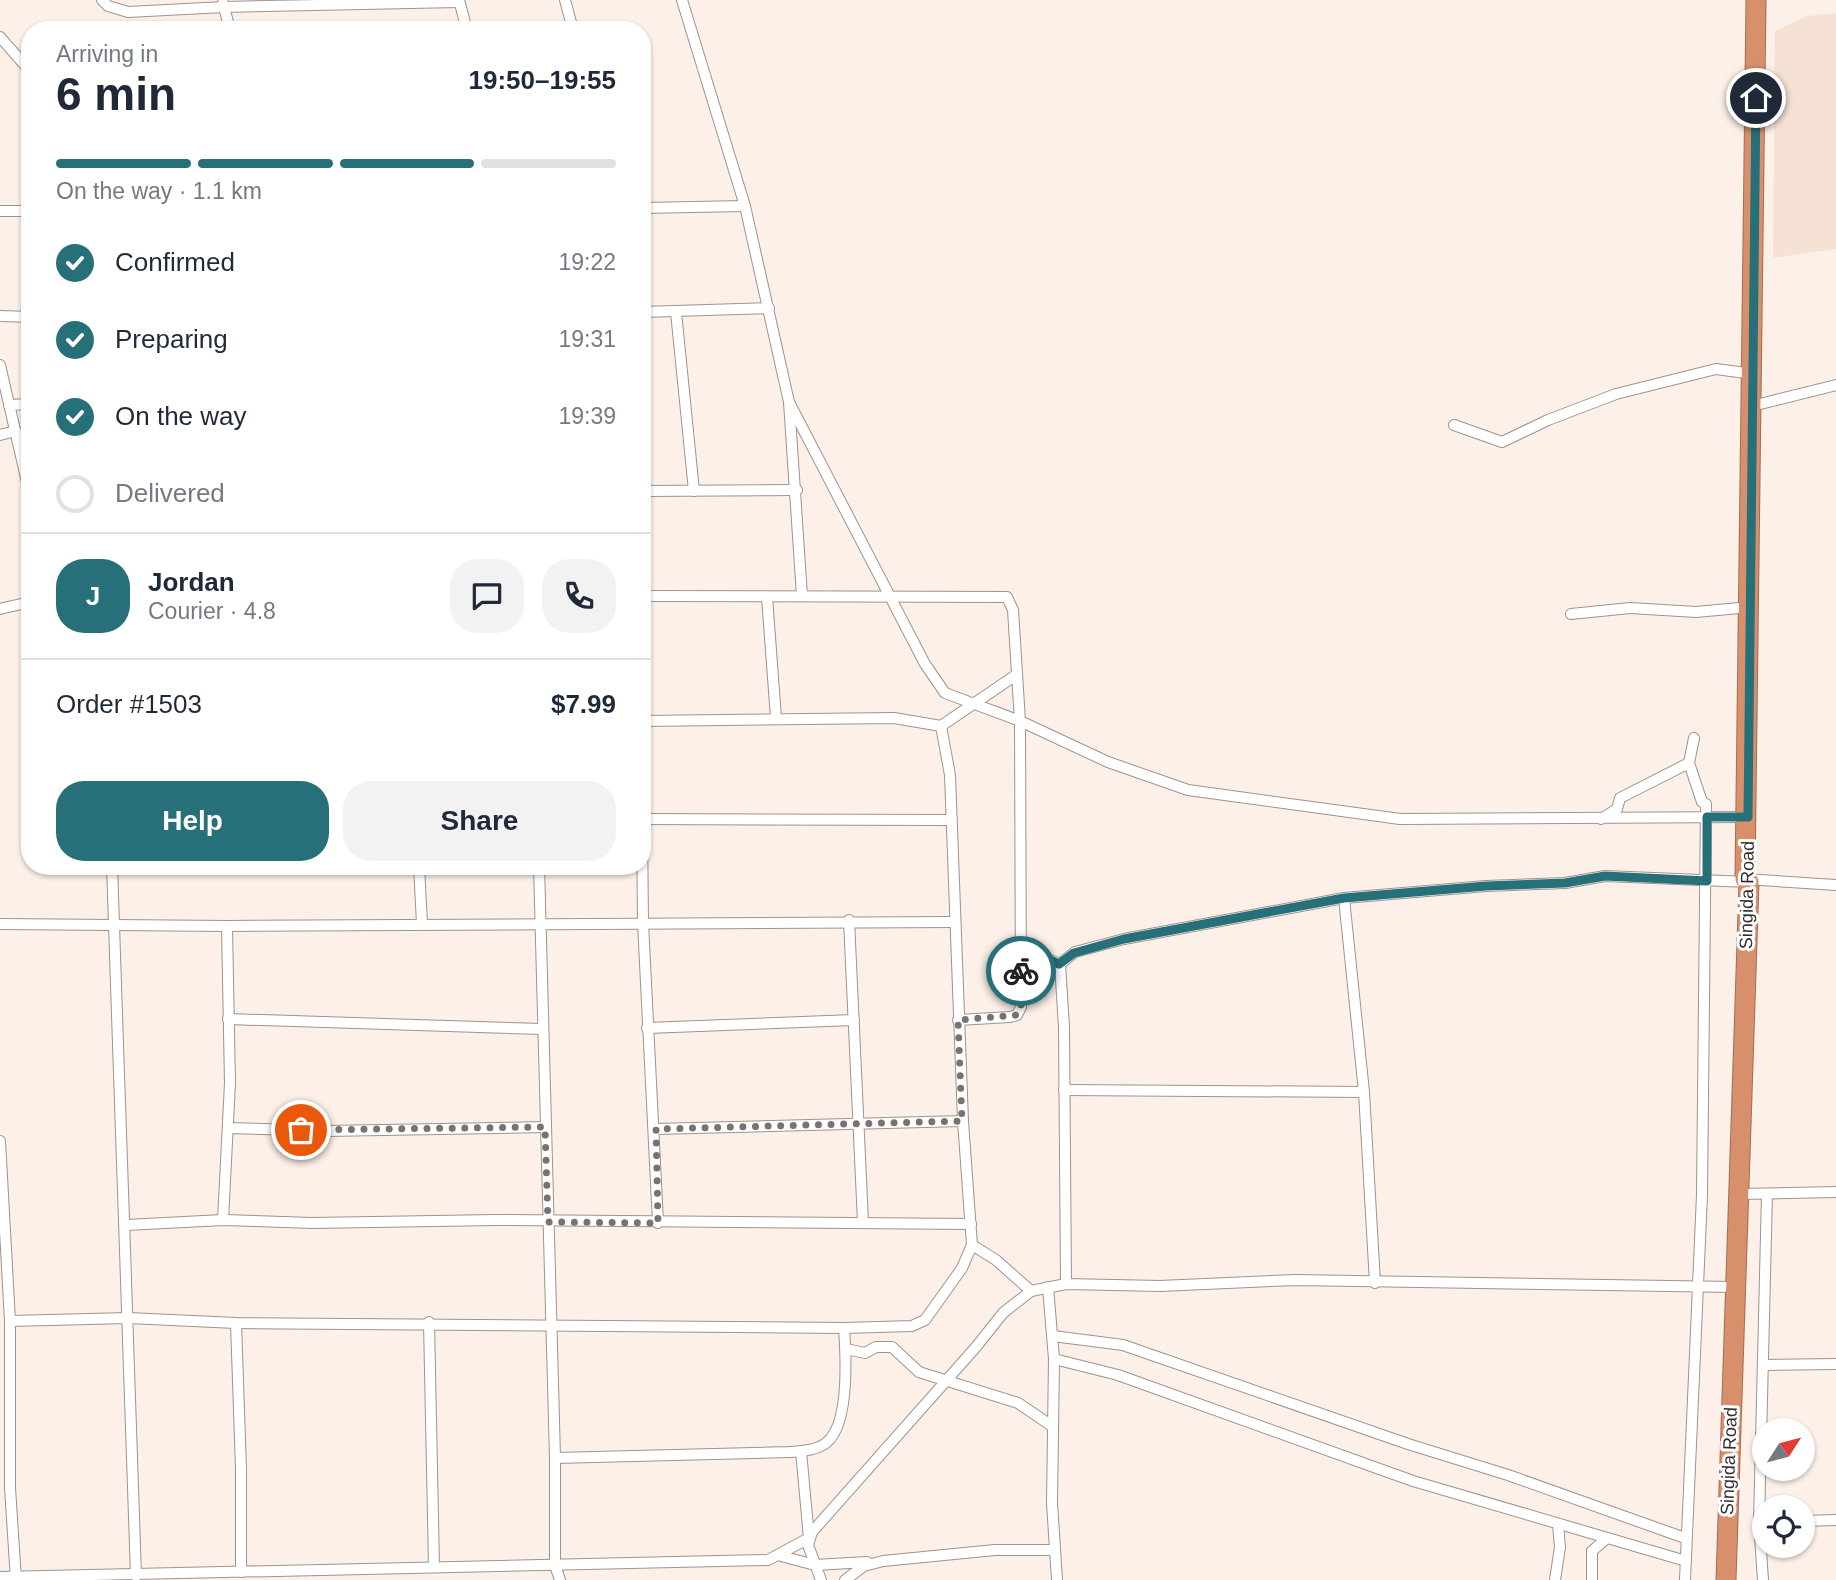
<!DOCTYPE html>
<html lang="en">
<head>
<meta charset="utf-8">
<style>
	:root { --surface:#fff; --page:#f2f2f3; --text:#1f2937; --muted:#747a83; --line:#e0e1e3; --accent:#277079 }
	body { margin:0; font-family:Arial,sans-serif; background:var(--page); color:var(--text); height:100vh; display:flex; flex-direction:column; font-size:26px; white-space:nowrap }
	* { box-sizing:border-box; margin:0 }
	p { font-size:23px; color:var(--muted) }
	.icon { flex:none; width:38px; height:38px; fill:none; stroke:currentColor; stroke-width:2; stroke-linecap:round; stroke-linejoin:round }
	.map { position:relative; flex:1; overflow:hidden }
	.sheet { position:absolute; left:21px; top:21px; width:630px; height:854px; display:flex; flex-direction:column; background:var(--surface); border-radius:28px; box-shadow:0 2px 5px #0004 }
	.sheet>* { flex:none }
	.needle { width:46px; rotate:54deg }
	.buttons { position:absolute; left:1752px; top:1418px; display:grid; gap:14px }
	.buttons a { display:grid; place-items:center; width:63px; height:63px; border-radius:50%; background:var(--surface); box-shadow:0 2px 5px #0004; font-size:35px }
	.pin { position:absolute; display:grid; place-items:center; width:60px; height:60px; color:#fff; margin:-30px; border:4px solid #fff; border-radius:50%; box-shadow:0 2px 7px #0007 }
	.courier { position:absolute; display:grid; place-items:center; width:70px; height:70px; margin:-35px; border:5px solid #277079; border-radius:50%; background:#fff; color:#222; box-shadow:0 2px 9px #0007 }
	.summary em { font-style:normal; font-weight:800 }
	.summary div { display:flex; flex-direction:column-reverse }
	.summary { display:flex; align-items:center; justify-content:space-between; height:119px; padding:0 35px }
	h1 { font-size:46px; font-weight:800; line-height:52px }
	.bar { display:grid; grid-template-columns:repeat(4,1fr); gap:10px 7px; align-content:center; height:84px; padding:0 35px }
	.bar i { height:9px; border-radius:5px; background:var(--line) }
	.bar .current { background:var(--accent) }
	.bar p { grid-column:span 4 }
	.line { display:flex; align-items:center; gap:18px; padding:0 35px; border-top:2px solid var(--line) }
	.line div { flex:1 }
	.round { display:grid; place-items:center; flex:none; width:74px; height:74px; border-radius:28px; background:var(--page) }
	ol { padding:0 35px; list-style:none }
	li { display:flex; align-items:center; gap:21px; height:77px }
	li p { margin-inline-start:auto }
	li .icon { padding:7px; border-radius:50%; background:var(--accent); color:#fff; stroke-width:4 }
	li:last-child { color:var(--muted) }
	li i { width:38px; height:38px; border:4px solid var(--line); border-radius:50% }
	.primary-button { display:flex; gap:14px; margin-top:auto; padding:14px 35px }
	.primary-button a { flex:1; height:80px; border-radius:28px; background:var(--accent); color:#fff; font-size:28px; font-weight:800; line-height:80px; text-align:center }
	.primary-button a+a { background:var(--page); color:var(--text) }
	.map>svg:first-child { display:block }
</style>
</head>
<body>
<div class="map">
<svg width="1836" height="1580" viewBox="0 0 1836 1580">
	<rect width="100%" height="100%" fill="#fcf0e8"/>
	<path fill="#f5e2d5" d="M1836,13V249L1773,258L1775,31L1807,16Z"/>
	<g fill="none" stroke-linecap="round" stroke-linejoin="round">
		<defs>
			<g id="street">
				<path d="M102,0L108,6L128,12L224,7L459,2"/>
				<path d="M459,0L467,30"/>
				<path d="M565,0L573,30"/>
				<path d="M682,0L745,206L789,402L802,596"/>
				<path d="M223,3L230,30"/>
				<path d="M0,37L30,71"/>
				<path d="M642,208L745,206"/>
				<path d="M0,211H30"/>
				<path d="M642,312L769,308"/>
				<path d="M676,312L694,491"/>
				<path d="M0,316L30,317"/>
				<path d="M0,365L30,495"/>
				<path d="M789,402L925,664L945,693L1020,721L1108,762L1188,790L1400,819L1748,817"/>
				<path d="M9,405L30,404"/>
				<path d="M1752,406L1836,385"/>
				<path d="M1454,425L1502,442L1548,420L1616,394L1716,369L1753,374"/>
				<path d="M0,435L16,431"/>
				<path d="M642,491L797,490"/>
				<path d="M642,596L1007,597L1013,610L1020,721L1021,1007L1017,1015L1010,1017L958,1020"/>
				<path d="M767,597L776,718"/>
				<path d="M0,609L30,602"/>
				<path d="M1571,614L1630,608L1696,612L1750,607"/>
				<path d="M941,726L1016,675"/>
				<path d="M642,819L951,820"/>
				<path d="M1601,819L1617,809L1620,798L1689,763L1694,738"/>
				<path d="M642,826L643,923L658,1223"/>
				<path d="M112,866L136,1576"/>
				<path d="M419,866L422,924"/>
				<path d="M539,866L555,1458V1565L560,1580"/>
				<path d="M1745,879L1836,885"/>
				<path d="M1344,898L1364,1092L1375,1283"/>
				<path d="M849,920L863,1222"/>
				<path d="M0,924L227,926L953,922"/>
				<path d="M1021,957L1045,958L1060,964"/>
				<path d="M228,1019L542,1029"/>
				<path d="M647,1028L854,1020"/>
				<path d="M1064,1090L1364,1092"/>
				<path d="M228,1128L326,1131L545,1127"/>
				<path d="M655,1129L963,1121"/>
				<path d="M0,1141L10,1321V1488L16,1580"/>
				<path d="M1738,1194L1836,1192"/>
				<path d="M223,1220L230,1083L227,926"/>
				<path d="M126,1225L223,1220L312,1223L496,1220L971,1224"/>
				<path d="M972,1245L996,1260L1031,1291"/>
				<path d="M1066,1284L1064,1027L1060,964L1075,952L1124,939L1344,898L1486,886L1565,883L1605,876L1749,882"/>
				<path d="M1048,1287L1054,1359L1052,1503L1057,1580"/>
				<path d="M10,1321L128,1318L236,1323L844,1328L912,1326L925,1320L962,1268L972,1245L963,1121L950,775L941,726L894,718L642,721"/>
				<path d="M429,1322L434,1567"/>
				<path d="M236,1323L241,1469V1572"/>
				<path d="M1053,1336L1123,1345L1408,1444L1508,1475L1685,1538"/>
				<path d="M846,1349L865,1353L876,1347H892L919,1372L1018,1403L1052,1426"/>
				<path d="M1054,1359L1118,1375L1413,1481L1686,1561"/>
				<path d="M1763,1365L1836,1364"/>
				<path d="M555,1458L789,1452C801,1451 815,1451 826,1443C850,1425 846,1356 844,1328"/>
				<path d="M1802,1521L1836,1520"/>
				<path d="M781,1556L815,1565L867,1562"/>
				<path d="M0,1577L768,1560L809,1538L801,1451"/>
				<path d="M821,1580L808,1545L812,1532L976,1347L1003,1313L1031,1291L1066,1284L1160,1286L1295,1280L1734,1287"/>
				<path d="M845,1580L864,1566L883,1561L995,1550H1054"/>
				<path d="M1555,1580L1560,1547L1558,1524"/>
				<path d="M1592,1580V1551L1607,1538"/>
				<path d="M1685,1580L1702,1195L1706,804L1702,802L1689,763"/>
				<path d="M1763,1580L1759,1522L1767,1194"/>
			</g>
			<path id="highway" d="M1726,1580L1749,882L1745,879L1756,0"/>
		</defs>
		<use href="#street" stroke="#9e948c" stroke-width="12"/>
		<use href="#highway" stroke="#9e6e55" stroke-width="21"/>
		<use href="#street" stroke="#fff" stroke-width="10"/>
		<use href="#highway" stroke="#d8906c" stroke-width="19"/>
	</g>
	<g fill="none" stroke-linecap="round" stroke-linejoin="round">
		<path stroke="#79726d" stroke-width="7" stroke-dasharray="0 12.6" d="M301,1130L545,1127L548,1222L658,1223L656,1129L962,1121L958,1020L1017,1015L1021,1007V971"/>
		<path stroke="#277079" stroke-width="9" d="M1021,971V957L1045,958L1059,964L1074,953L1124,939L1344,898L1486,886L1565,883L1605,876L1707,881V817H1748L1756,98"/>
	</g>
	<g text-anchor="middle" stroke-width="6" stroke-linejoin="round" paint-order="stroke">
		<g font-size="18" fill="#322e2b" stroke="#fff">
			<text transform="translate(1747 895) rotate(-89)" y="6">Singida Road</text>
			<text transform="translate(1729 1461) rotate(-88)" y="6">Singida Road</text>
		</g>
	</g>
</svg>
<div class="buttons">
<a><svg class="needle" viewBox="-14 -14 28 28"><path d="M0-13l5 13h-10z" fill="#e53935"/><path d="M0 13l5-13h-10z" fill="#747a83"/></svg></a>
<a><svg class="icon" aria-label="locate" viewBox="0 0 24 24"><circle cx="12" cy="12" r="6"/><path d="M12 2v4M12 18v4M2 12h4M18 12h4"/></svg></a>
</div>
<div class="pin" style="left:301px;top:1130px;background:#ea580c"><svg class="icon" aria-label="bag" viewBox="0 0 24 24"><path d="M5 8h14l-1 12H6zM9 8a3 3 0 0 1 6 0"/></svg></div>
<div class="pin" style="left:1756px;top:98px;background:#1f2937"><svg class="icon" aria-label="home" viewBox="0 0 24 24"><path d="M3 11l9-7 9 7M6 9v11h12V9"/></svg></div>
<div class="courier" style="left:1021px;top:971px"><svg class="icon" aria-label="bike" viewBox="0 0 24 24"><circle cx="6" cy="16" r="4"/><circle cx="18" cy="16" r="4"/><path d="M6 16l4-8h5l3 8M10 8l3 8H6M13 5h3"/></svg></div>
<section class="sheet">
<div class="summary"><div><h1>6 min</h1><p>Arriving in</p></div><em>19:50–19:55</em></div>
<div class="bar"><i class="current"></i><i class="current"></i><i class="current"></i><i></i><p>On the way · 1.1 km</p></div>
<ol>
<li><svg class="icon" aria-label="check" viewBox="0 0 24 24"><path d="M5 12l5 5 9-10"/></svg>Confirmed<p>19:22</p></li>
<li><svg class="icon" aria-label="check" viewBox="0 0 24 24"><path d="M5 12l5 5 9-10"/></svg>Preparing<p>19:31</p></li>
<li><svg class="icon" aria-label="check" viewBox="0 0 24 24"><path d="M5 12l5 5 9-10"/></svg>On the way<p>19:39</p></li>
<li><i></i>Delivered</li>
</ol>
<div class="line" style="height:126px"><b class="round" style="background:var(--accent);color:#fff">J</b><div><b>Jordan</b><p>Courier · 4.8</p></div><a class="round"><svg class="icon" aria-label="chat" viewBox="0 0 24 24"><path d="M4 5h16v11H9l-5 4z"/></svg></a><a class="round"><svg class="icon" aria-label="phone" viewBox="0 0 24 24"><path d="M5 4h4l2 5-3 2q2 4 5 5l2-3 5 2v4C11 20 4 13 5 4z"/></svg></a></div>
<div class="line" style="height:91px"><div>Order #1503</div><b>$7.99</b></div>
<div class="primary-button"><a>Help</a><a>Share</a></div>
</section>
</div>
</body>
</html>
